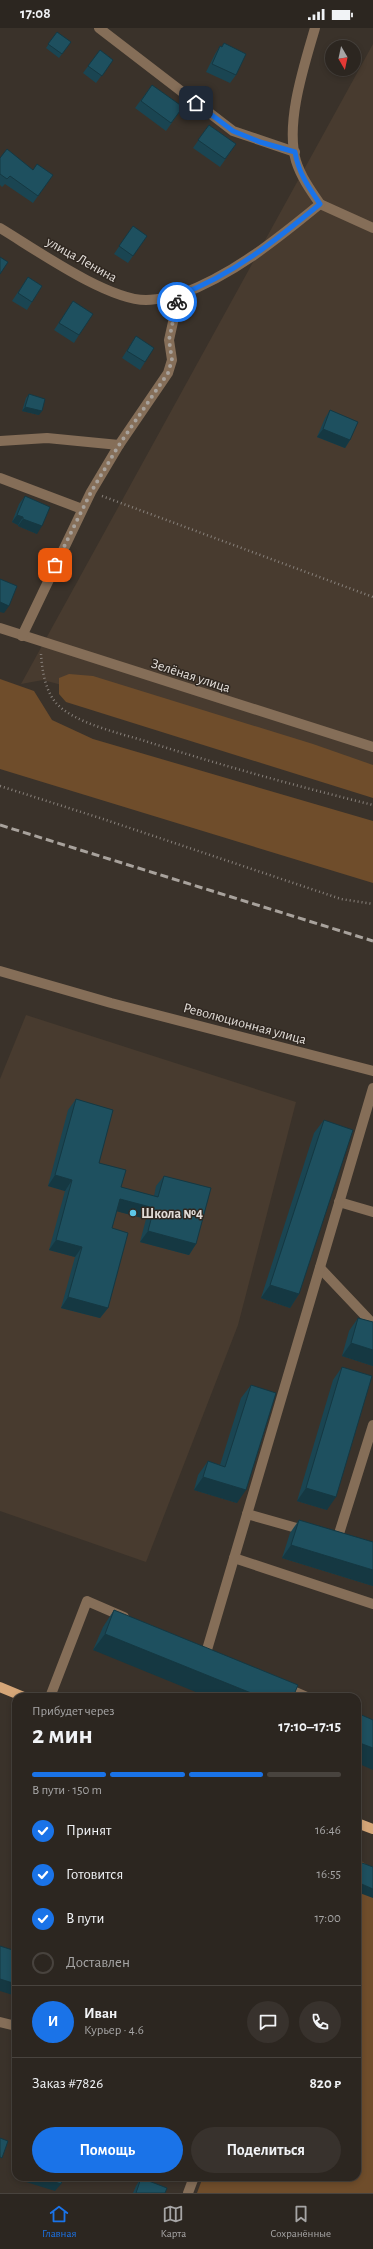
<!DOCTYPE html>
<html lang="ru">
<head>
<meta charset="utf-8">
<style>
	:root { --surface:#2c2620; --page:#38322d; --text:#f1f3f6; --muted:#a6a5a5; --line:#48433e; --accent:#1a73e8 }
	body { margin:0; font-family:"Alegreya Sans",sans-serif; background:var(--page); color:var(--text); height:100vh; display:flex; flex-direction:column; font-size:15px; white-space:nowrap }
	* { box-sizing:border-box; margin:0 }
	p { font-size:13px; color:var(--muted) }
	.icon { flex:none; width:22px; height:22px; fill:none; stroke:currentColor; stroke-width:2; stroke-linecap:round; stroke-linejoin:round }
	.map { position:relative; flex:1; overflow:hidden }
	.side { position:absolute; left:12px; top:1665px; width:349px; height:488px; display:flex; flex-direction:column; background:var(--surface); border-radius:12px; box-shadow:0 2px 6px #0003,0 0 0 1px var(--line) }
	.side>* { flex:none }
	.needle { width:26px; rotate:171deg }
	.fabs { position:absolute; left:325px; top:12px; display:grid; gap:8px }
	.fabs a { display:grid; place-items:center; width:36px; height:36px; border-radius:50%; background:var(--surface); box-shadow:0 2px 6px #0003,0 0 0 1px var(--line); font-size:20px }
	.pin { position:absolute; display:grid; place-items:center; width:34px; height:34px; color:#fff; margin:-17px; border-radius:8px; box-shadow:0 2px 6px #0006 }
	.courier { position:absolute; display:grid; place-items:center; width:40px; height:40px; margin:-20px; border:3px solid #1a73e8; border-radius:50%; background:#fff; color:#222; box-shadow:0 1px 5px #0007 }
	.overview em { font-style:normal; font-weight:700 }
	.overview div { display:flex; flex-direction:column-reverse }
	.overview { display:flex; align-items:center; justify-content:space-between; height:68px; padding:0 20px }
	h1 { font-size:26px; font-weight:700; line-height:30px }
	.bar { display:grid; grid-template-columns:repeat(4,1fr); gap:6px 4px; align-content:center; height:48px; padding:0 20px }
	.bar i { height:5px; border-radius:3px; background:var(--line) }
	.bar .selected { background:var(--accent) }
	.bar p { grid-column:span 4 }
	.line { display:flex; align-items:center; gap:10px; padding:0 20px; border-top:1px solid var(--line) }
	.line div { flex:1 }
	.round { display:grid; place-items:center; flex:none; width:42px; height:42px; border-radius:21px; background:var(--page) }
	ol { padding:0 20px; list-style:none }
	li { display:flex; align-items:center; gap:12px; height:44px }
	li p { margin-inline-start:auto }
	li .icon { padding:4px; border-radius:50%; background:var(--accent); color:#fff; stroke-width:4 }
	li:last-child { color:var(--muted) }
	li i { width:22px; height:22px; border:2px solid var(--line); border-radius:50% }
	.button { display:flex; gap:8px; margin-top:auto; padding:8px 20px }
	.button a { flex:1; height:46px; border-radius:24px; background:var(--accent); color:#fff; font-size:16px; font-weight:700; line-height:46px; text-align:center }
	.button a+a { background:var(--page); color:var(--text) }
	.status { display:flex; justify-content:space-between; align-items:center; height:28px; padding:0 20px; background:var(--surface); direction:ltr }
	.status svg { height:11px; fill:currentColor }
	.menu { display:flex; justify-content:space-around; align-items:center; height:56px; border-top:1px solid var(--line); background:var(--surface); font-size:11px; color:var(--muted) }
	.menu a { display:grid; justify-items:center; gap:2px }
	.menu .selected { color:var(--accent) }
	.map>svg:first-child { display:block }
</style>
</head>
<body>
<div class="status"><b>17:08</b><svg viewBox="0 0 49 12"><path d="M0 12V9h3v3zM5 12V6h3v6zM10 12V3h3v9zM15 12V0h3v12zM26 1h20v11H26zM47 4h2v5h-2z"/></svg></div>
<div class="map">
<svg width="373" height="2165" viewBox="0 0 373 2165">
	<rect width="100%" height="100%" fill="#3a322a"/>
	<g fill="#483b2f">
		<path d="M373,16V740L43,652L21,656Z"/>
		<path d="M26,987L296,1074L238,1297L146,1534L0,1483V1051Z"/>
	</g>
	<g fill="#6f4d2b">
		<path d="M69,646L93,648L313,716L373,737V770L66,674L59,666V650Z"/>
		<path d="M0,651L34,663L52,692L93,711L373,793V855L0,741Z"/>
		<path d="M357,1830L373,1841V2165H197L203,2149H357Z"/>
	</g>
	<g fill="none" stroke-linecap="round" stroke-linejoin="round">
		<g stroke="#88817b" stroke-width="2.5" stroke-dasharray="1 3" stroke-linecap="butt">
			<path d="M102,468L373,569"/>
			<path d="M41,626C42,642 45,662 56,675C74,695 119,705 145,713C220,737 296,758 373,777"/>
			<path d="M0,758L103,791L341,871L373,876"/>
		</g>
		<g stroke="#856e58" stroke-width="10">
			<path d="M99,0L233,103L295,124"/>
			<path d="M320,176L373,200"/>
			<path d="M0,200C35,221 107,272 146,272C157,272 168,269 179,267"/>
			<path d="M0,413L47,410L119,417"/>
			<path d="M0,450L82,481"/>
			<path d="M0,600L373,719"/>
			<path d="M22,608L91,464L119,417L168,345L172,332L169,312L179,267C233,247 276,212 320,176C311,163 301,149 296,133C285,95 304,38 315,0"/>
			<path d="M0,943L111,975L373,1043"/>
			<path d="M339,1174L373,1184"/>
			<path d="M320,1240L373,1296"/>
			<path d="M247,1486L307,1503"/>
			<path d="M332,1510L337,1512L373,1397"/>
			<path d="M234,1530L373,1576"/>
			<path d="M206,1625L373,1060"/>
			<path d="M284,1659L307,1669"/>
			<path d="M50,1669L87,1573L124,1589"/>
			<path d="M0,1994L16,1998"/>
			<path d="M188,2165L194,2149"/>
		</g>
		<g stroke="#d5a678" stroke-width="10">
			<path d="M0,1659L24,1669"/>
			<path d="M357,1795L373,1801"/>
		</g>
		<path stroke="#a8a29c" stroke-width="3" stroke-dasharray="8 4" stroke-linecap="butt" d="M0,797L373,913"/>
	</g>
	<g fill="#1a4552">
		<path d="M57,4L71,14L59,30L46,20Z"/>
		<path d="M224,15L236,47L230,55L206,44L215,26L220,18L221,19Z"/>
		<path d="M100,22L113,32L96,55L83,45Z"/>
		<path d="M152,57L183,79L166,103L135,80Z"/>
		<path d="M209,97L236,116L220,139L193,120Z"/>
		<path d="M0,130L33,142L53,147L33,175L5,156L2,159L0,157Z"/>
		<path d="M133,198L147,208L128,235L114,226Z"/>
		<path d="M28,249L42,258L27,282L12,273Z"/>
		<path d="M68,281L79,307L74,315L54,302Z"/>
		<path d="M136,308L145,334L140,342L122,330Z"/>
		<path d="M29,366L39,387L22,383L26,370Z"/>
		<path d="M330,382L350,412L345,420L317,409L325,390Z"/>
		<path d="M25,468L37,506L18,498V497L12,494L19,476Z"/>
		<path d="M76,1071L99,1135L121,1159L154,1168L156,1158L164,1148L196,1216L189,1227L140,1214L146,1191L117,1183L112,1200L108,1280L100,1290L61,1280L75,1229L49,1222L65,1163L48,1158L68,1082Z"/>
		<path d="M324,1092L299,1266L290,1280L261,1270L314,1105Z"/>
		<path d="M358,1290L373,1294V1338L342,1328L349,1303Z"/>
		<path d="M342,1339L327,1482L297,1473L333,1352Z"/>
		<path d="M251,1357L237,1475L194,1462L198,1447L208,1433L220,1437L241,1370Z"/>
		<path d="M299,1492L373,1514V1558L282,1530L290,1505Z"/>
		<path d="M114,1582L293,1669L93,1622L103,1599Z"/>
		<path d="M141,2150L165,2165H133L136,2158Z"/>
	</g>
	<g fill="#153842">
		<path d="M25,379L42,383L39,387L22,383Z"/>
		<path d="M323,401L350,412L345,420L317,409Z"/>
		<path d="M17,487L23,489L18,497L12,494Z"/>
		<path d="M23,491L42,498L37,506L18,498Z"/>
		<path d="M0,574L9,578L4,585L0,584Z"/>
		<path d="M55,1147L72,1152L65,1163L48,1158Z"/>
		<path d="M120,1171L154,1180L146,1191L112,1182Z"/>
		<path d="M148,1203L196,1216L189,1227L140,1214Z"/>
		<path d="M56,1212L82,1219L75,1229L49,1222Z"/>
		<path d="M270,1257L299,1266L290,1280L261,1270Z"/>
		<path d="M68,1269L108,1280L100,1290L61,1280Z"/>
		<path d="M351,1315L373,1322V1338L342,1328Z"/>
		<path d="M203,1449L246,1462L237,1475L194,1462Z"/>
		<path d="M306,1460L336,1469L327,1482L297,1473Z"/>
		<path d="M291,1517L373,1542V1558L282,1530Z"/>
		<path d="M105,1606L261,1669H208L93,1622Z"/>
		<path d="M357,1714L373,1720V1742L357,1735Z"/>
		<path d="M357,1854L373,1861V1870L357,1864Z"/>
		<path d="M0,1951L16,1956V1968L0,1963Z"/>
		<path d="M26,2149H40L61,2156L55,2163L23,2153Z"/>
	</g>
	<g fill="#1e505f" stroke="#153842">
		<path d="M57,4L71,14L62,26L48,16Z"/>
		<path d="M224,15L246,26L236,47L212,36L220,18L222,19Z"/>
		<path d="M100,22L113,32L102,48L88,38Z"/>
		<path d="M152,57L183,79L171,95L141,73Z"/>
		<path d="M209,97L236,116L225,131L198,112Z"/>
		<path d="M7,121L33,142L37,136L53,147L38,168L10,148L7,151L0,146V130Z"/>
		<path d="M133,198L147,208L133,228L119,218Z"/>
		<path d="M0,229L8,234L0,246Z"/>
		<path d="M28,249L42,258L32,274L18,265Z"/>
		<path d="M73,273L93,286L79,307L59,295Z"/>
		<path d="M136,308L154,320L145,334L127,323Z"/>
		<path d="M29,366L45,371L42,383L25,379Z"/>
		<path d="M330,382L358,394L350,412L323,401Z"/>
		<path d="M25,468L50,479L42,498L23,491V489L17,487Z"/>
		<path d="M0,551L17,558L9,578L0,574Z"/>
		<path d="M76,1071L113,1082L99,1135L126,1142L121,1159L158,1169L164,1148L211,1160L196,1216L148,1203L154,1180L120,1171L112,1200L128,1205L108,1280L68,1269L82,1219L56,1212L72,1152L55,1147Z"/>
		<path d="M324,1092L353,1102L299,1266L270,1257Z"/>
		<path d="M358,1290L373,1294V1322L351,1315Z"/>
		<path d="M342,1339L372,1348L336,1469L306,1460Z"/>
		<path d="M251,1357L276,1365L246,1462L203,1449L208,1433L225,1439Z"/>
		<path d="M299,1492L373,1514V1542L291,1517Z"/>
		<path d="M114,1582L298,1657L293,1669H261L105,1606Z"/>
		<path d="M357,1685L373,1692V1720L357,1714Z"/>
		<path d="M357,1833L373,1839V1861L357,1854Z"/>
		<path d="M0,1918L16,1923V1956L0,1951Z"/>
		<path d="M0,2110L8,2113L2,2130L0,2129Z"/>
		<path d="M40,2149H63L61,2156Z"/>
		<path d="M141,2150L167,2160L165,2165H136Z"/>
	</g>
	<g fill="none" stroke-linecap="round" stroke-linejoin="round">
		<path stroke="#a7a19b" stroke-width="4" stroke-dasharray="0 7.2" d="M55,537L91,464L119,417L168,345L172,332L169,312L177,274"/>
		<path stroke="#1a73e8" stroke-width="5" d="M177,274L179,267C233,247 276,212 320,176C309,160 298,144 295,124L260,114L233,103L196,75"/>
	</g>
	<circle fill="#5dc7e8" stroke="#302821" stroke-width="1.5" cx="133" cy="1185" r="4"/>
	<g text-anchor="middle" stroke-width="3" stroke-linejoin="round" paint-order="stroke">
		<g font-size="14" fill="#e2ddd8" stroke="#302821">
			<text transform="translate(82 231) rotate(29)" y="5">улица Ленина</text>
			<text transform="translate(191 647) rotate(18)" y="5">Зелёная улица</text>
			<text transform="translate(245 995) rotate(15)" y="5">Революционная улица</text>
		</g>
		<g font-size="14" font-weight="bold" fill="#e2ddd8" stroke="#302821" text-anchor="start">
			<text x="141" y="1190">Школа №4</text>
		</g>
	</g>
</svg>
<div class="fabs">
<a><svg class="needle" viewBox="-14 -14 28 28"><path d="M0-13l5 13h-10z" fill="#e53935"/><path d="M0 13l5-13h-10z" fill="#a6a5a5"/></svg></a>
</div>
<div class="pin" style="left:55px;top:537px;background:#ea580c"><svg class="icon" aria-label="bag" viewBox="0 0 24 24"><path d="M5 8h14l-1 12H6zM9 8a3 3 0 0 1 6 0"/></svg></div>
<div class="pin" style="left:196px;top:75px;background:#1f2937"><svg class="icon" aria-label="home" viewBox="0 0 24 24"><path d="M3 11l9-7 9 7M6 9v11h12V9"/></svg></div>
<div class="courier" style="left:177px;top:274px"><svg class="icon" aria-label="bike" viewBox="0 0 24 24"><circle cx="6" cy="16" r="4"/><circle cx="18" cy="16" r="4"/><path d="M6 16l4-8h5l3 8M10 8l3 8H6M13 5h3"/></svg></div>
<section class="side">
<div class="overview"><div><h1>2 мин</h1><p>Прибудет через</p></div><em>17:10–17:15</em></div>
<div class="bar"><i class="selected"></i><i class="selected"></i><i class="selected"></i><i></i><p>В пути · 150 m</p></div>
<ol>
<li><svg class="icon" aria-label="check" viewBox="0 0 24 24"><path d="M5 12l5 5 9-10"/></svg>Принят<p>16:46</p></li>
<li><svg class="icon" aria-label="check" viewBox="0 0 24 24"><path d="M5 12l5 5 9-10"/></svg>Готовится<p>16:55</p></li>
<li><svg class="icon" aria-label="check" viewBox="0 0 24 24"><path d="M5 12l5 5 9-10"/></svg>В пути<p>17:00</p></li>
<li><i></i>Доставлен</li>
</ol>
<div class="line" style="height:72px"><b class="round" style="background:var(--accent);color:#fff">И</b><div><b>Иван</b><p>Курьер · 4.6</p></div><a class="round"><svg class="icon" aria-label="chat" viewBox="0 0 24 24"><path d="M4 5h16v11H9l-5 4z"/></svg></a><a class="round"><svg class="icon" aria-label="phone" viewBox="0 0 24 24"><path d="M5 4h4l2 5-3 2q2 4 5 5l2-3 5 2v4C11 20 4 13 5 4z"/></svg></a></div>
<div class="line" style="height:52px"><div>Заказ #7826</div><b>820 ₽</b></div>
<div class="button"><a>Помощь</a><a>Поделиться</a></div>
</section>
</div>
<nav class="menu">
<a class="selected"><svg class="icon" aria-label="home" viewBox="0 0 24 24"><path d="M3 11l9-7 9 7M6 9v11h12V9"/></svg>Главная</a>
<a><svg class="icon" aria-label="map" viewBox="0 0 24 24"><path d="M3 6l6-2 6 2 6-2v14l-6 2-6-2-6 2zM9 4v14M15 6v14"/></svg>Карта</a>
<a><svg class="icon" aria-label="saved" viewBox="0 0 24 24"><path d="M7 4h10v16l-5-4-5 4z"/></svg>Сохранённые</a>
</nav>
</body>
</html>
